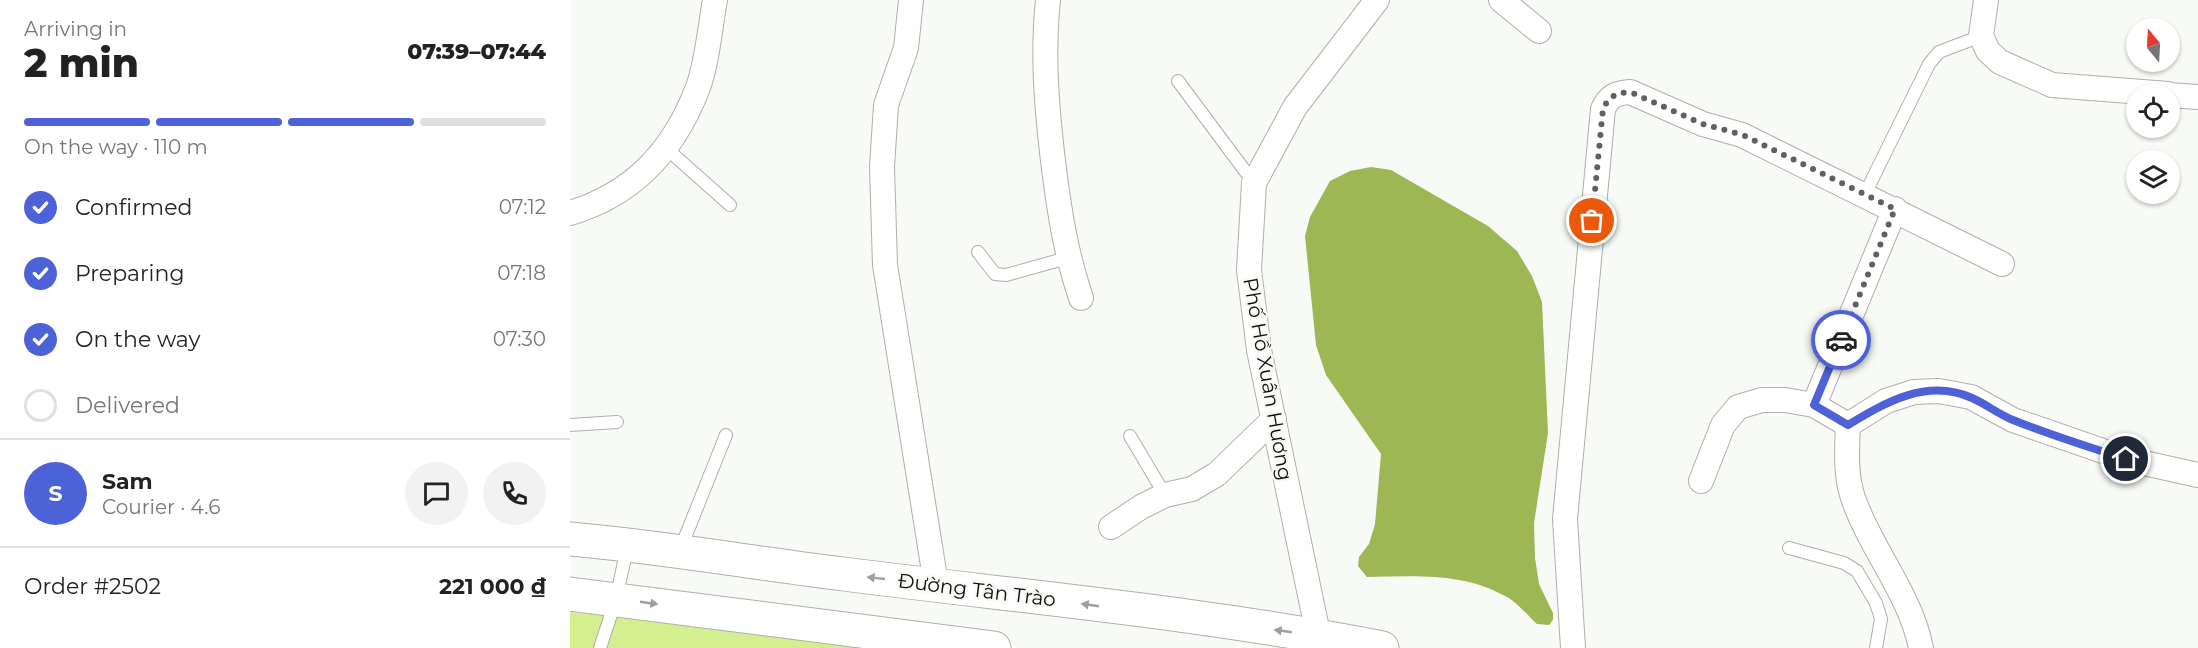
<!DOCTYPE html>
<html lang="en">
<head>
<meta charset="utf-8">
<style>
	:root { --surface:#fff; --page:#f2f2f2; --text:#222; --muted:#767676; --line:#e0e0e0; --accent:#4e62d8 }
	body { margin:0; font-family:Montserrat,sans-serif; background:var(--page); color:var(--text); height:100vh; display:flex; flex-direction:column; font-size:22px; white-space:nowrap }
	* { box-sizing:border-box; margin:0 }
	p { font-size:20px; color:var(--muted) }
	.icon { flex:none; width:33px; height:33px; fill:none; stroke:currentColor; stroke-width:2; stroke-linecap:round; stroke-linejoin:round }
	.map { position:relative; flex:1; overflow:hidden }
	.details { display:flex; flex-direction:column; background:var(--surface); width:570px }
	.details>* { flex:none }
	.needle { width:39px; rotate:342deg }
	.tools { position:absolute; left:1556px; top:18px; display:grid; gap:12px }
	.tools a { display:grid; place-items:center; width:54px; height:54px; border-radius:50%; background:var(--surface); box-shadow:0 2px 4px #0004; font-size:30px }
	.pin { position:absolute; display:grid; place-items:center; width:51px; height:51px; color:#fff; margin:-26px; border:3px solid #fff; border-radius:50%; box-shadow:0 2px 6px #0007 }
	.courier { position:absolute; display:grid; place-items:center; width:60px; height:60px; margin:-30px; border:4px solid #4e62d8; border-radius:50%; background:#fff; color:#222; box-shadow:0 2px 8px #0007 }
	.head em { font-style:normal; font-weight:800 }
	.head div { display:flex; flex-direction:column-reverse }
	.head { display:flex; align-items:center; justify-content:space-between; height:102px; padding:0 24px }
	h1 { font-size:39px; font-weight:800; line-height:45px }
	.bar { display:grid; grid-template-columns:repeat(4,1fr); gap:9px 6px; align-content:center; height:72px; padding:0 24px }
	.bar i { height:8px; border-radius:4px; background:var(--line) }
	.bar .current { background:var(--accent) }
	.bar p { grid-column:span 4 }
	.line { display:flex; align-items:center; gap:15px; padding:0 24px; border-top:2px solid var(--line) }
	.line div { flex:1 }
	.round { display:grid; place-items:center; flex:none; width:63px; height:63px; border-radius:32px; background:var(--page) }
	ol { padding:0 24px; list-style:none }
	li { display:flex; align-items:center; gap:18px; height:66px }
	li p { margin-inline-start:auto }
	li .icon { padding:6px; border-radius:50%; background:var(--accent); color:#fff; stroke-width:4 }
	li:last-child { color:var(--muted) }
	li i { width:33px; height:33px; border:3px solid var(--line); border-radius:50% }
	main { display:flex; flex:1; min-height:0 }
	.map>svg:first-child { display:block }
</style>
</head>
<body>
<main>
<section class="details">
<div class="head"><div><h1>2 min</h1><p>Arriving in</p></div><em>07:39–07:44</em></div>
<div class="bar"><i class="current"></i><i class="current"></i><i class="current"></i><i></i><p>On the way · 110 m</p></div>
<ol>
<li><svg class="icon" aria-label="check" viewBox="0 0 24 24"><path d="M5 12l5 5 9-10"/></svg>Confirmed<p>07:12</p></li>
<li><svg class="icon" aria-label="check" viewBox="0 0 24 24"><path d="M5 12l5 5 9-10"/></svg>Preparing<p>07:18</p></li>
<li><svg class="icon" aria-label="check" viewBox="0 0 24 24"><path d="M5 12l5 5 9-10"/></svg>On the way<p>07:30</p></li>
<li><i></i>Delivered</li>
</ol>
<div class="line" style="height:108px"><b class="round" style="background:var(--accent);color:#fff">S</b><div><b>Sam</b><p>Courier · 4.6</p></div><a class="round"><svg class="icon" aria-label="chat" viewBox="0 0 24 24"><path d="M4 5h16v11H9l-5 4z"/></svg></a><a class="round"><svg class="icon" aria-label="phone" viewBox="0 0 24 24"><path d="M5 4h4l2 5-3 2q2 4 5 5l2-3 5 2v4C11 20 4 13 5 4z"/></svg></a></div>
<div class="line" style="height:78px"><div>Order #2502</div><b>221 000 ₫</b></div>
</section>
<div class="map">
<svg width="1628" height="648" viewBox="0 0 1628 648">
	<rect width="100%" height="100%" fill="#f8faf5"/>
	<path fill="#d4ef90" d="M0,612L378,648H0Z"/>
	<path fill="#9db755" d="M801,167L821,170L918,226L947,251L962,276L972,302L978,433L964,523L965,558L969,584L983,613V620L979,625L967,624C957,615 947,602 935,596C893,572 844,576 797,577L788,566L789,557L799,544L805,524L811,454L756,375L746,345L735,236L740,217L760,181L780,171Z"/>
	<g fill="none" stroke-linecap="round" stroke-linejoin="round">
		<defs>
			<g id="lane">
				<path d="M608,81L684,183"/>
				<path d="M97,149L160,205"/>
				<path d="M1295,194L1359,64L1369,52L1411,36"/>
				<path d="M408,252L425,274L436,275L497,258"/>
				<path d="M0,425L47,422"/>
				<path d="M560,436L595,495"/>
				<path d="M1219,548L1274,563L1287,571L1306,603L1311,619L1306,648"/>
				<path d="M110,550L156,435"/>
				<path d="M30,648L46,599L57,548"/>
			</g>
			<g id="street">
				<path d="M341,0L336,48L316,105L312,167L315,265L366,584"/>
				<path d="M478,0C472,57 477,112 484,169C490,215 496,254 511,298"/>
				<path d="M931,0L969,31"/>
				<path d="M1416,0L1411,36L1418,51L1430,62L1482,85L1598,94"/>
				<path d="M1599,95L1628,97"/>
				<path d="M0,213C64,194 103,151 127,90C137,65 140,27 145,0"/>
				<path d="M1244,405L1325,209"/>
				<path d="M1278,425L1316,401L1344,392L1369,391L1401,397L1443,420L1556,459L1628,475"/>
				<path d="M1278,425C1277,449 1275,474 1283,498C1301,550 1340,593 1351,648"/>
				<path d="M1131,481L1153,425L1168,407L1192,400H1215L1244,405L1278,425"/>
				<path d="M541,527L571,507L595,495L622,489L647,474L704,419"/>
				<path d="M751,648L689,350L679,270L684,183L725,107L807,0"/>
				<path d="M1003,648L995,519L1033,109C1039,96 1046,93 1060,92L1133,124L1172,135L1432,264"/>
			</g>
			<g id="secondary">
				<path d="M0,539C92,547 183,563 274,574C453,597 635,613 812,648"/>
				<path d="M0,594L424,648"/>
			</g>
		</defs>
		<use href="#lane" stroke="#aeafaa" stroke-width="14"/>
		<use href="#street" stroke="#aeafaa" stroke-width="26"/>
		<use href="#secondary" stroke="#aeafaa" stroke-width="35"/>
		<use href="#lane" stroke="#fff" stroke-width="12"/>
		<use href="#street" stroke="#fff" stroke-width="24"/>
		<use href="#secondary" stroke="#fff" stroke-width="33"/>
	</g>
	<defs><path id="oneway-solid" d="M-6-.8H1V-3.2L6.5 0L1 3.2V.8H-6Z" transform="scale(1.5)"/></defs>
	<g fill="#9e9f9e">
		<use href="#oneway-solid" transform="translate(306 578) rotate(-174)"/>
		<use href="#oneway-solid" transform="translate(79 603) rotate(8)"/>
		<use href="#oneway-solid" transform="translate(520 605) rotate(-172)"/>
		<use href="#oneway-solid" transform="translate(713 631) rotate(-172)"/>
	</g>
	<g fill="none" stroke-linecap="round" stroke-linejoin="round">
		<path stroke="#5f615e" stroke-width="6" stroke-dasharray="0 10.8" d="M1022,221L1033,109C1039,96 1046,93 1060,92L1133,124L1173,135L1325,209L1271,340"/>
		<path stroke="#4e62d8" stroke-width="8" d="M1271,340L1244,405L1278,425C1316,402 1357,378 1402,398C1416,404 1428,414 1443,420C1480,435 1518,447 1556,459"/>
	</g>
	<g text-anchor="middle" stroke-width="5" stroke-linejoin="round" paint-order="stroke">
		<g font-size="20" fill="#0d0e0c" stroke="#f8faf5">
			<text transform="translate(698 379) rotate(80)" y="7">Phố Hồ Xuân Hương</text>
			<text transform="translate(407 590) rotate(7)" y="7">Đường Tân Trào</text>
		</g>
	</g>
</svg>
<div class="tools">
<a><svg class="needle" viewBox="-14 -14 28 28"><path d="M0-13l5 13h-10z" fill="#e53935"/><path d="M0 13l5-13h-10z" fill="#767676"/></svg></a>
<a><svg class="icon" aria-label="locate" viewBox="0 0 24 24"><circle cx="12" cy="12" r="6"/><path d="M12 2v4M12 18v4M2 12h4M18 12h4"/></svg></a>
<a><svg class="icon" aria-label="layers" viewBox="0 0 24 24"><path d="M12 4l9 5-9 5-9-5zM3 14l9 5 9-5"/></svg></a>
</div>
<div class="pin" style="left:1022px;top:221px;background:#ea580c"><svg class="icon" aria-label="bag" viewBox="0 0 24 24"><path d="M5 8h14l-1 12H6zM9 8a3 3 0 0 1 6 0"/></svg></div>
<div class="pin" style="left:1556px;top:459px;background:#1f2937"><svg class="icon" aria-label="home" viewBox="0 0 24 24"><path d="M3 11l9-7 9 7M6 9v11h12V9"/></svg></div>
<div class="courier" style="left:1271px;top:340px"><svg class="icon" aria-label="car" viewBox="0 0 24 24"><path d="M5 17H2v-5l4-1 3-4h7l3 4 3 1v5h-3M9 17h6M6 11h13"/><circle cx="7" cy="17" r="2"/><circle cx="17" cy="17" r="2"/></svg></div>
</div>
</main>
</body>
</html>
